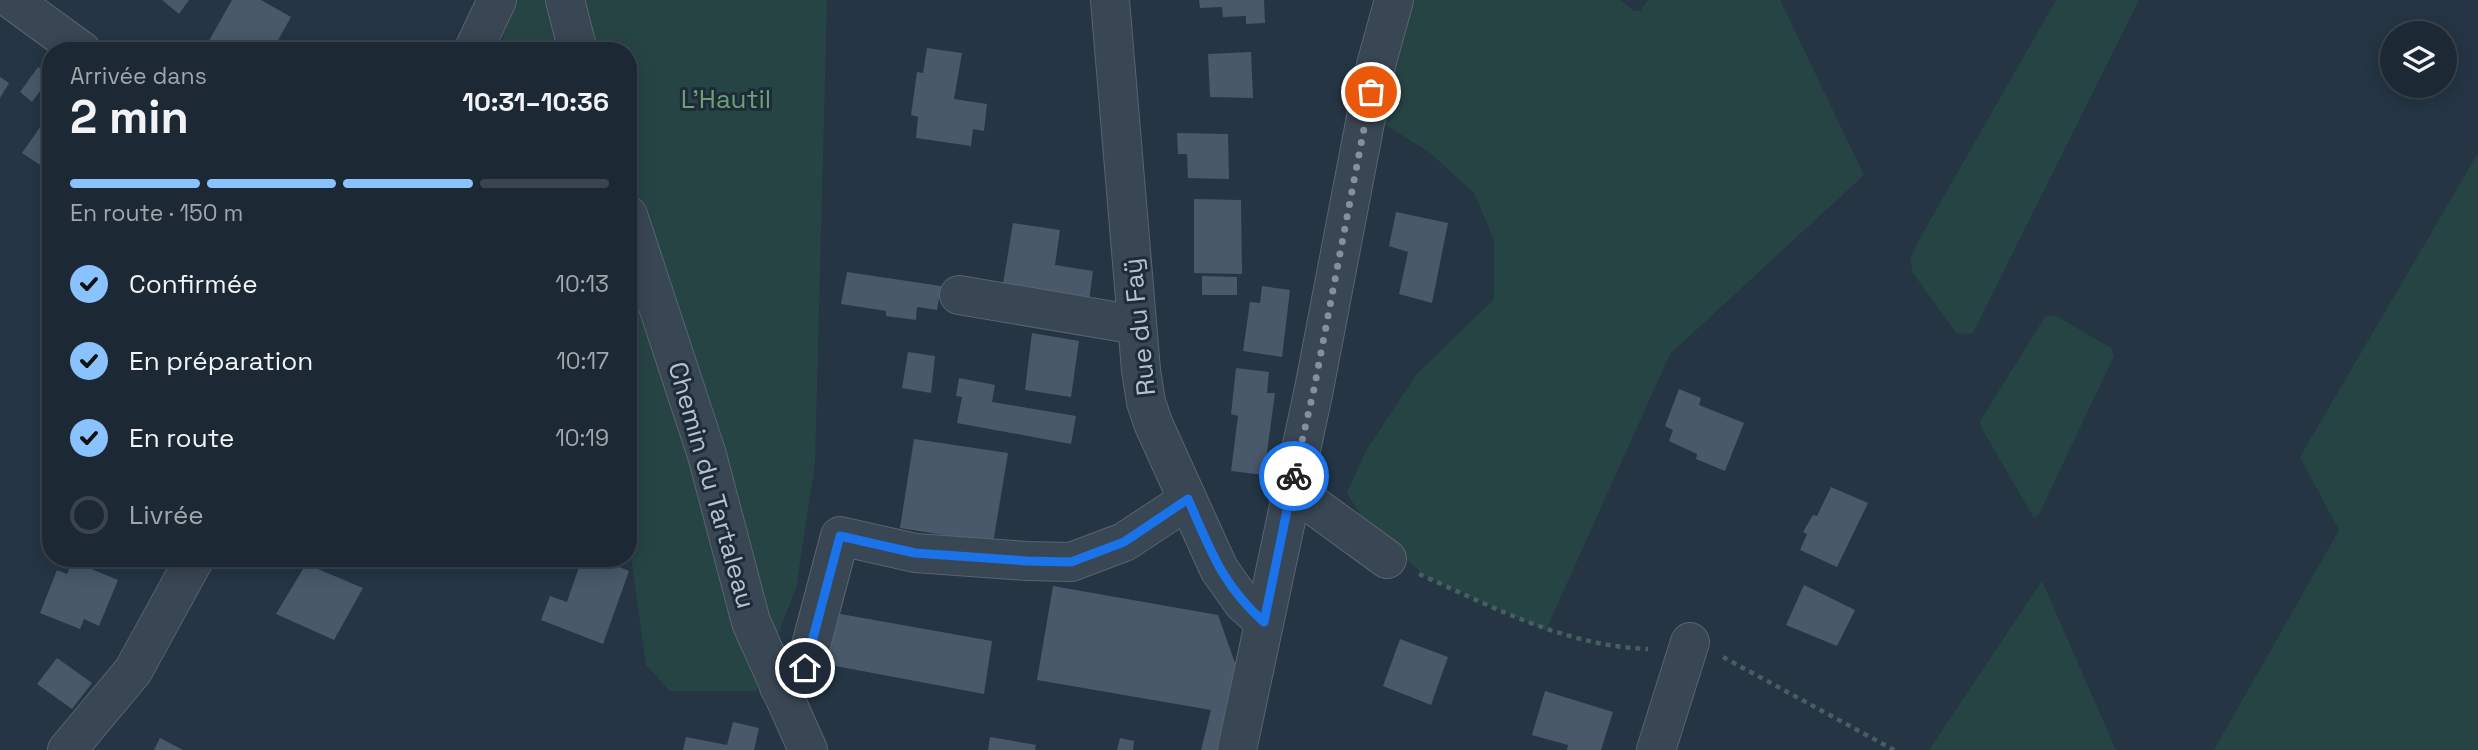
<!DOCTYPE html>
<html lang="fr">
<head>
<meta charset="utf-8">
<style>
	:root { --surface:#1c2833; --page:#25303b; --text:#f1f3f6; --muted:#a0a6ac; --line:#3a444e; --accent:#8ac2fe }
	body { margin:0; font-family:"Space Grotesk",sans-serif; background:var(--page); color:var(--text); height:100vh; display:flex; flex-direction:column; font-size:26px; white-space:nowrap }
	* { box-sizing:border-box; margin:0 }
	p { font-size:23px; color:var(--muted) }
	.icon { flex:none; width:38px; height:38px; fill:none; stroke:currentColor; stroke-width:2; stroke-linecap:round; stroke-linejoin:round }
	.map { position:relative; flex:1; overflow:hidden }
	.details { position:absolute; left:42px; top:42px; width:595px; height:525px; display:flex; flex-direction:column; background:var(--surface); border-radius:28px; box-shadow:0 4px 18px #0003,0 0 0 2px var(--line) }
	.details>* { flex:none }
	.tools { position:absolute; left:2380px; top:21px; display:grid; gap:14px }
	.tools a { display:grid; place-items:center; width:77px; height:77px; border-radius:50%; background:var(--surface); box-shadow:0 4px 18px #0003,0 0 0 2px var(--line); font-size:35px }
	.pin { position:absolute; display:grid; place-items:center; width:60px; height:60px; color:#fff; margin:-30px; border:4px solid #fff; border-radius:50%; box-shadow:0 2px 7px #0007 }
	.courier { position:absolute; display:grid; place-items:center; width:70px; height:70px; margin:-35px; border:5px solid #1a73e8; border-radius:50%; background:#fff; color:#222; box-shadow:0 2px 9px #0007 }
	.overview em { font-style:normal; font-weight:600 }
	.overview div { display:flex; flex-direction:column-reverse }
	.overview { display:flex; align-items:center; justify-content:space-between; height:119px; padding:0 28px }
	h1 { font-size:46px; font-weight:600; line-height:52px }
	.bar { display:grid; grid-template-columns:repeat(4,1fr); gap:10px 7px; align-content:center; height:84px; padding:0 28px }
	.bar i { height:9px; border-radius:5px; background:var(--line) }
	.bar .on { background:var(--accent) }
	.bar p { grid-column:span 4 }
	ol { padding:0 28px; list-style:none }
	li { display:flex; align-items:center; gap:21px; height:77px }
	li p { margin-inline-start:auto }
	li .icon { padding:7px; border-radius:50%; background:var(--accent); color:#111; stroke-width:4 }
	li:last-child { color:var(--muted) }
	li i { width:38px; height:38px; border:4px solid var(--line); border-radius:50% }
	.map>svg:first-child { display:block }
</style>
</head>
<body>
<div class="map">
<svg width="2478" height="750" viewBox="0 0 2478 750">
	<rect width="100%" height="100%" fill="#253544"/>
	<g fill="#274445">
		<path d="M517,0H827L815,464L796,588L756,691H670L646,665L628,535V51H498Z"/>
		<path d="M1410,0H1620L1634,11H1640L1648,0H1780L1864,175L1670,354L1546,630L1428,578L1367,526L1347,493L1366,451L1416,375L1494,299V240L1474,193L1429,152L1378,120Z"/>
		<path d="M2056,0H2139L1973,333L1957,334L1913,273L1910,260L1916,245Z"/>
		<path d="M2478,153V750H2214L2339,530L2300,457Z"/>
		<path d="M2050,315L2058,317L2111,348L2114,356L2039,514L2034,518L1981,427L1980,421L2045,317Z"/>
		<path d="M2042,581L2116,750H1929Z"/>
	</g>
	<g fill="#49596a">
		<path d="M162,0H189L179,14Z"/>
		<path d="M232,0H261L291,17L272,51H215L206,46Z"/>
		<path d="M1199,0H1264L1265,23L1246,24V16L1223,17L1222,7L1200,8Z"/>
		<path d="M927,48L962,53L954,99L987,104L984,131L973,129L971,146L916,138L918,117L911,115L917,72L923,73Z"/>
		<path d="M1251,52L1253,98L1210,97L1208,54Z"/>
		<path d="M38,67L51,76L32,102L20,92Z"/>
		<path d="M0,77L9,83L0,98Z"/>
		<path d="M45,120L51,124V172L22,153Z"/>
		<path d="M1177,133L1228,134L1229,179L1188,178L1187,154H1178Z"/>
		<path d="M1194,199L1241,200L1242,274L1194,273Z"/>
		<path d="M1396,212L1448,223L1432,303L1399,294L1408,252L1389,246Z"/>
		<path d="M1013,223L1060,230L1055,265L1093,271L1088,309L1001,296Z"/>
		<path d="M847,272L941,286L937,310L917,307L916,320L886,316V311L841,304Z"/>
		<path d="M1202,276L1237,277V295H1202Z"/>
		<path d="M1262,286L1290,290L1282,357L1243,351L1250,302L1260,303Z"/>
		<path d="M1032,333L1079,341L1071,397L1025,390Z"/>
		<path d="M908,352L935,356L931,393L902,388Z"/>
		<path d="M1236,368L1269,372L1267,393H1275L1264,475L1231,471L1238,416L1231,414Z"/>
		<path d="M959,378L995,385L992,402L1076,416L1071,444L957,423L962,397L956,396Z"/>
		<path d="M1679,389L1701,398L1699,405L1744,423L1725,471L1696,459L1697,454L1669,441L1673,430L1665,426Z"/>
		<path d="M914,439L1008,453L993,543L900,528Z"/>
		<path d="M1831,487L1868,503L1837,567L1800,550L1807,534L1803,532L1813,515L1817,516Z"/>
		<path d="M582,558H597L629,571L603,644L541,620L550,596L567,602Z"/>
		<path d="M72,561L118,580L99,626L84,619L80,629L40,613L57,570L67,574Z"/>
		<path d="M306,564L363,588L334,640L276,614Z"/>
		<path d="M1804,585L1855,610L1837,646L1786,625Z"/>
		<path d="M1053,586L1218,615L1240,677L1224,750H1201L1211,710L1037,680Z"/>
		<path d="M835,613L992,641L984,694L825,664Z"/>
		<path d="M1400,639L1448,657L1431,705L1383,686Z"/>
		<path d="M57,658L92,683L72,709L37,684Z"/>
		<path d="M1545,691L1613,712L1601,750H1567L1568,745L1532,735Z"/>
		<path d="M733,722L759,728L754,750H683L686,737L727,745Z"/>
		<path d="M990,737L1036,745L1035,750H988Z"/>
		<path d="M160,738L183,750H154Z"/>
		<path d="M1120,738L1134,741L1133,750H1117Z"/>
	</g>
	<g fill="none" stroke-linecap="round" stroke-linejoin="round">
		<defs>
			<g id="minor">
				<path d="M12,0L82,51"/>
				<path d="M565,0L578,51"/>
				<path d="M1110,0L1141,370L1146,402L1153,423L1219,569L1243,603L1264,622"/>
				<path d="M473,51L497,0"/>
				<path d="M628,215L707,455L751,622L808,750"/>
				<path d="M959,295L1137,325"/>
				<path d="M1291,489L1387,559"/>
				<path d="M779,687L805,668L840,536L915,553L1027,561L1071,562L1124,542L1188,500"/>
				<path d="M67,750L133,671L195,558"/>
				<path d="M1237,750L1314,389L1376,65L1394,0"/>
				<path d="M1656,750L1690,642"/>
			</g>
		</defs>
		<use href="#minor" stroke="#586470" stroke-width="40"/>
		<g stroke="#456061" stroke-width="4.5" stroke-dasharray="5 5" stroke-linecap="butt">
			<path d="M1419,574C1493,607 1565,646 1648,649"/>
			<path d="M1723,657L1894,750"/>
		</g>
		<use href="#minor" stroke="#394653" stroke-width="38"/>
	</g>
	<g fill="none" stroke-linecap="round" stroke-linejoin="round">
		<path stroke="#84909d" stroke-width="7" stroke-dasharray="0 12.6" d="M1294,476L1314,389L1371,92"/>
		<path stroke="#1a73e8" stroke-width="9" d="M805,668L840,536L915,553L1027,561L1071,562L1124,542L1188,499C1210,549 1222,585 1264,622L1294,476"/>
	</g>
	<g text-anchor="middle" stroke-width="6" stroke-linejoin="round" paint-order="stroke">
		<g font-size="26" fill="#6c9f73" stroke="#1e2b38">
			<text x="726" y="108">L'Hautil</text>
		</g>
		<g font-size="26" fill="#b7c1cd" stroke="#1e2b38">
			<text transform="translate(1139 327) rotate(-96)" y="9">Rue du Faÿ</text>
			<text transform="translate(712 485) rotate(74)" y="9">Chemin du Tartaleau</text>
		</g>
	</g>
</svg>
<div class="tools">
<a><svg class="icon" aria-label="layers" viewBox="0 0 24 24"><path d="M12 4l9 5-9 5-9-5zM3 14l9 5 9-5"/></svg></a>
</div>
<div class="pin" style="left:1371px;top:92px;background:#ea580c"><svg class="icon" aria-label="bag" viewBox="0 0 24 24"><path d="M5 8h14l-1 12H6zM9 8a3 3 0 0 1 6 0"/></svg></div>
<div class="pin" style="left:805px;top:668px;background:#1f2937"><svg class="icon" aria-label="home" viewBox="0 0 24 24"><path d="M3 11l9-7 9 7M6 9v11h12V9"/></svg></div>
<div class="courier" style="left:1294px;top:476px"><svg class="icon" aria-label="bike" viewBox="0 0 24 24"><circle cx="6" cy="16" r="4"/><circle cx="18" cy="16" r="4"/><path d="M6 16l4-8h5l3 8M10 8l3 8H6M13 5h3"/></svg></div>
<section class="details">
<div class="overview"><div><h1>2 min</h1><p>Arrivée dans</p></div><em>10:31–10:36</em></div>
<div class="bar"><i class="on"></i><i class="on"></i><i class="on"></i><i></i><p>En route · 150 m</p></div>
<ol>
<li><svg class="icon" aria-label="check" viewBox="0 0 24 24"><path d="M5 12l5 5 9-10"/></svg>Confirmée<p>10:13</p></li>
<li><svg class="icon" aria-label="check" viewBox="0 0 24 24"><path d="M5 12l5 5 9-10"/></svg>En préparation<p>10:17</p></li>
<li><svg class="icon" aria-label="check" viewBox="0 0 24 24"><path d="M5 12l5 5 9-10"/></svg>En route<p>10:19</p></li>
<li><i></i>Livrée</li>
</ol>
</section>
</div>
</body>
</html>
